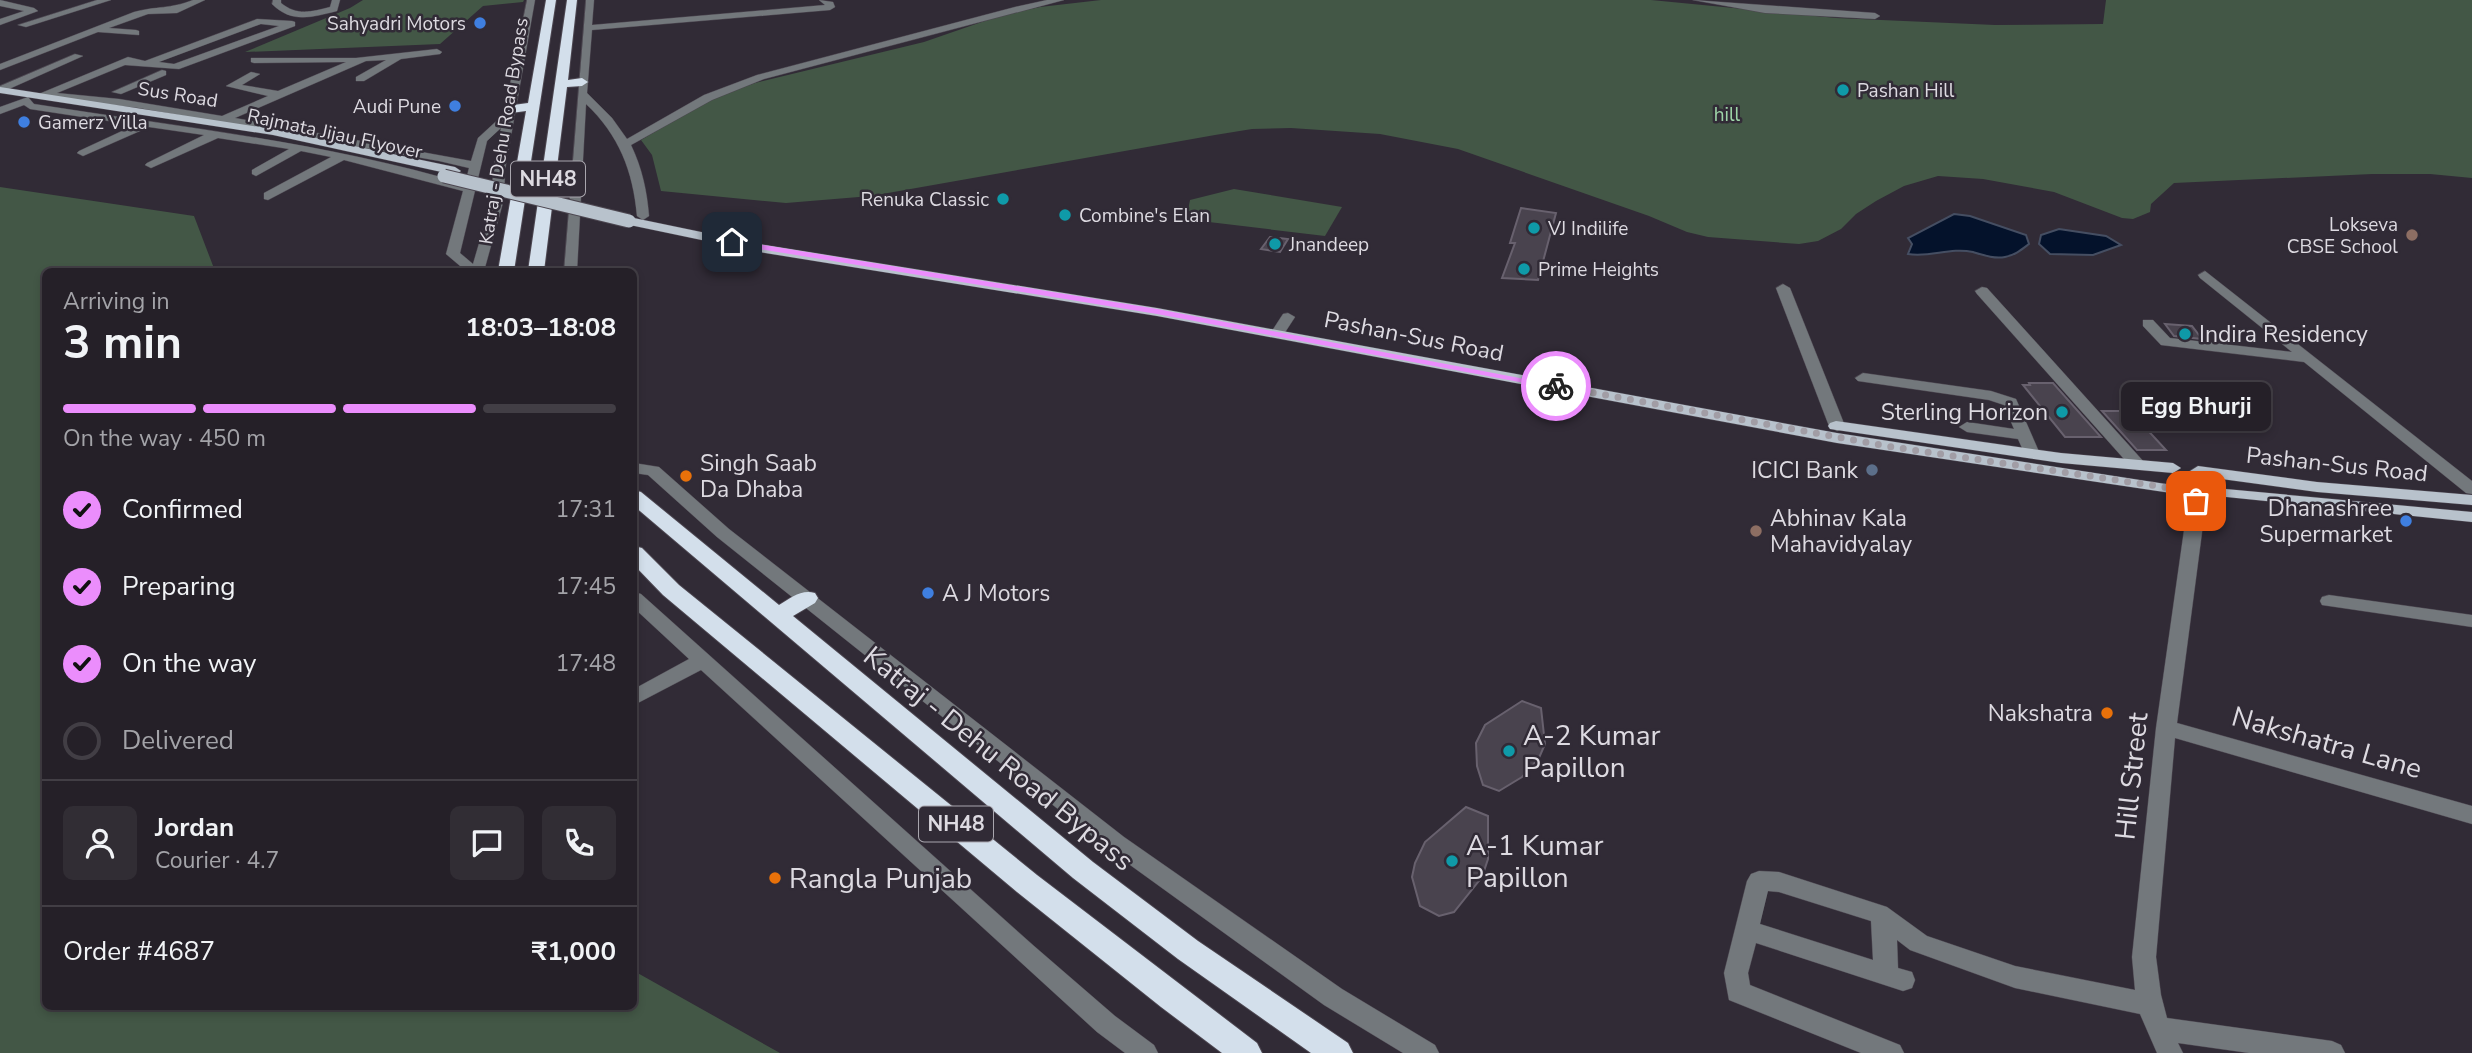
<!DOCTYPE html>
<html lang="en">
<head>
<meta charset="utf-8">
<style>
	:root { --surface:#252028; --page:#312d34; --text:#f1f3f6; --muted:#a3a3a8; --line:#423e45; --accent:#eb8dfc }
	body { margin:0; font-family:"Nunito Sans",sans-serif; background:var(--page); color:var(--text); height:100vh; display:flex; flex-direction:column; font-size:26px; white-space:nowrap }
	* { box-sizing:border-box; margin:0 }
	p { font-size:23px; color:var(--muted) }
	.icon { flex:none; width:38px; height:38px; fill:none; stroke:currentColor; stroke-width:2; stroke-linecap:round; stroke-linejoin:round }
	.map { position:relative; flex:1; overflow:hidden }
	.side { position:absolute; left:42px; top:268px; width:595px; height:742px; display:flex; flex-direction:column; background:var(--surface); border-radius:10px; box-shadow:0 4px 10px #0003,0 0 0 2px var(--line) }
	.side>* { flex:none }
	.pin { position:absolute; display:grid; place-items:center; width:60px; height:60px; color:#fff; margin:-30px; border-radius:14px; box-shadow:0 4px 10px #0006 }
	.courier { position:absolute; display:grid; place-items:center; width:70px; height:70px; margin:-35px; border:5px solid #eb8dfc; border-radius:50%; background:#fff; color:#222; box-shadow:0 2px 9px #0007 }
	.bubble { position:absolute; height:49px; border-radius:10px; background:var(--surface); box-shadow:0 4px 10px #0003,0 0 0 2px var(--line); font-size:23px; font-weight:700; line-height:49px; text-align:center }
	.headline em { font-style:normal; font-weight:700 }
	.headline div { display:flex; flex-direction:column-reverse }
	.headline { display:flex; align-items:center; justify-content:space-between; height:119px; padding:0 21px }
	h1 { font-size:46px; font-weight:700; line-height:52px }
	.bar { display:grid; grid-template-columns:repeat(4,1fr); gap:10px 7px; align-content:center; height:84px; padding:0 21px }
	.bar i { height:9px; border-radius:5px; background:var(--line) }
	.bar .selected { background:var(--accent) }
	.bar p { grid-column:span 4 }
	.line { display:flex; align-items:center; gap:18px; padding:0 21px; border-top:2px solid var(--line) }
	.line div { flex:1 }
	.round { display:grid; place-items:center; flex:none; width:74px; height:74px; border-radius:10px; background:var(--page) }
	ol { padding:0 21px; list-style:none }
	li { display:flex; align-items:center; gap:21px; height:77px }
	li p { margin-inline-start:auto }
	li .icon { padding:7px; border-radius:50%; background:var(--accent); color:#111; stroke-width:4 }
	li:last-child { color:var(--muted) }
	li i { width:38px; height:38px; border:4px solid var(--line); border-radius:50% }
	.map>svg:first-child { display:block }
</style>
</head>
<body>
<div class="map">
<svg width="2472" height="1053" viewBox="0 0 2472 1053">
	<rect width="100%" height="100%" fill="#312b36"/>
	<g fill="#435746">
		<path d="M363,0H524L523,2L483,6L440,44L245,52L350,8Z"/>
		<path d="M1101,0H1651L1836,18L1995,25L2103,24L2106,0H2472V178L2430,174H2372L2174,183L2151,204L2150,212L2133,219L2122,218L2054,192L1983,179L1938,176L1904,186L1876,201L1856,214L1841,229L1818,241L1799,244L1708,237L1687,232L1649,216L1458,149L1380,134L1291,128L1252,129L1215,135L871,196L786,203L661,191L652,155L641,140L710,99L755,83L924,42L999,16L1040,7Z"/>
		<path d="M0,187L194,216L215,271H46V1006H634V971L780,1053H0Z"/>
		<path d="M1234,189L1342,207L1325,236L1192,220L1188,210L1190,200Z"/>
	</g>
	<g fill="#04122b" stroke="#454e62" stroke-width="2">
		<path d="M1954,214L1970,216L2026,235L2029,244C2021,250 2015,255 2005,257C1994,259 1983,255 1973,252C1950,247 1930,258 1908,254L1912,244L1908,238Z"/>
		<path d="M2059,229L2106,236L2121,245L2093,255L2050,254L2039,244L2041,235Z"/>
	</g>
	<g fill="#49434e" stroke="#68616e" stroke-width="2">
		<path d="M1521,208L1556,213L1538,280L1502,278L1515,243H1510Z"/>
		<path d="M1270,237L1288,239L1280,252L1261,249Z"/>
		<path d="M2165,324L2192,326L2202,339L2174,336Z"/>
		<path d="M2029,383H2053L2101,437H2065L2023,385H2030Z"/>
		<path d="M2102,411H2130L2166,450H2137Z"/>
		<path d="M1522,701L1541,708L1545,744L1539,758L1522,777L1499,791L1483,785L1477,766L1476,743L1485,725Z"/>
		<path d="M1466,807L1488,816V859L1482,877L1454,912L1439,916L1420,906L1412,877L1415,863L1425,842Z"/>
	</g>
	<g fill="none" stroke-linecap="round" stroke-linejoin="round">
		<defs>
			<g id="minor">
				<path d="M0,0L34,8L38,11L0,25V19L24,11L0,6Z"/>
				<path d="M97,0H111L26,27L18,25Z"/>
				<path d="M193,0H205L177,13L148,14L109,28L136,30L139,31V35L98,32L0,70V64L134,12C156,6 171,9 193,0Z"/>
				<path d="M273,0H281V3C297,16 311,12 330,7L332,0H340L337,11C312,17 292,24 272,4Z"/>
				<path d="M527,0H535L505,170L504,199L484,271H466L446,254L463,191L344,160L268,200L264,199V193L331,157L301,151L256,176L252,174V170L289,149L218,138L151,168L145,165L147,163L204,135L149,127L83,156L77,153L79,151L135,125L30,109L24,105L0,114V107L28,97L34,104C179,127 324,142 465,184L469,168L439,161L139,108L79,101L39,99L34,96L128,57L145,61L257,19L292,21L295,22V26L179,69L125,65L57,93L119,99L222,116L268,96L226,86L251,72L260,74L242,85L278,91L346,62L254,63L251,62V58H356L437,49L442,52L440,54L401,59L364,81H356V77L386,60L366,61L235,118L471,161L478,138L504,114ZM261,24L279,26L174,64L159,62ZM501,128L493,170L492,199L473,264L460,253L487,141Z"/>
				<path d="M586,0H594L592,25L825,5L819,0L833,2L835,7L830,10L592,30L587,93L612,118L627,139L704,95L757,75L1015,7L1047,0H1064L764,79L712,100L631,145C642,168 647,191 649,216L643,220L637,216C633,171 619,135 586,104L577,271H564Z"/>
				<path d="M1693,0L1875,13L1880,16L1875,19L1765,13Z"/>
				<path d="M75,54L83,56L0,93V86Z"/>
				<path d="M162,70L166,71V75L121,94L112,92Z"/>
				<path d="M2205,271L2472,481V494L2466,493L2304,362L2161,345L2143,326V320H2153L2170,338L2292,352L2200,278L2198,275Z"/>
				<path d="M1783,284L1790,288L1845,426L1843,429L1837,431L1829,426L1776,288Z"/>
				<path d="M1982,287L1987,288L2144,462L2146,465L2144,468H2132L1977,294L1975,291Z"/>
				<path d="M1288,313L1295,317L1282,337H1272L1270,334L1283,314Z"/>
				<path d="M1863,373L1991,391L2016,399L2040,454L2038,457H2026L2018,439L1967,432L1959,427L1967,422L2014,429L2004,405L1989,400L1858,381L1855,378Z"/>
				<path d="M634,463L659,467L729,529L1124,837L1342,989L1435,1045L1439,1053H1403L1324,1005L1108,849L717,537L648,475L634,473Z"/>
				<path d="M2191,486L2197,487L2206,502L2177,723L2472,806V824L2175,738L2156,957L2161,995L2167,1018L2332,1041L2341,1045L2345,1053H2249L2178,1043L2183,1053H2157L2140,1014L2015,988L1910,950L1897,940L1898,968L1912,972L1915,980L1912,988L1903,991L1756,943L1748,973L1750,985L1900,1045L1904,1053H1861L1729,1000L1724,973L1747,881L1751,874L1759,871L1779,872L1887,907L1927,936L2015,966L2135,990L2132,957L2156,728L2188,502L2183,491ZM1768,891L1779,892L1871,921L1873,960L1760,924Z"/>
				<path d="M634,592L641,594L1034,946L1115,1016L1154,1045L1158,1053H1125L1097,1032L701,670L634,705V689L689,659L634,608Z"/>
				<path d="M2329,595L2472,615V627L2322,605L2320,601L2322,597Z"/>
			</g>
			<g id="major">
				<path d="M0,87L273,129L455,167L461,171L455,175L273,135L0,93Z"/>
				<path d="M629,217L759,244L1157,308L1837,433L2198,489L2204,487L2472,512V522L2197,494L2191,496L1837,443L1157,316L759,252L625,224L623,221Z"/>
				<path d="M1836,421L2061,453L2173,463L2181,468L2173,473L2061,463L1830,429L1828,426L1830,423Z"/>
				<path d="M2198,466L2317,482L2472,495V505L2317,492L2192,475L2190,471Z"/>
			</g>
			<g id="highway">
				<path d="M546,0H556L514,271H498L526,111L511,113L505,109L506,106L528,103Z"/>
				<path d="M567,0H577L568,80L582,78L588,82L582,86L567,87L544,271H528Z"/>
				<path d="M634,490L641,492L779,605C791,598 801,589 815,593L818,598L815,603L793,616L1093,862L1198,941L1348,1043L1353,1053H1311L1178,959L1073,878L634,506Z"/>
				<path d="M634,546L642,548L679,585L1037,875L1257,1043L1262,1053H1222L1161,1007L1017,892L663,595L634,565Z"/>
			</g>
		</defs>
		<use href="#minor" stroke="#4d4751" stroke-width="1"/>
		<use href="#major" stroke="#4d4751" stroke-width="1"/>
		<use href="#highway" stroke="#4d4751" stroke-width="2"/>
		<use href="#minor" fill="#73787c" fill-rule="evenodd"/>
		<use href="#major" fill="#b8c2cc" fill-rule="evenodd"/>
		<use href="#highway" fill="#d3dfeb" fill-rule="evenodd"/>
		<defs>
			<path id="major-bridge" d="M444,176L629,221"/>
		</defs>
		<use href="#major-bridge" stroke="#4d4751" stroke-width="15" stroke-linecap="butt"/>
		<use href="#major-bridge" stroke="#b8c2cc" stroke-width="13"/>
	</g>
	<path fill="#eb8dfc" d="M732,240L1157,309L1561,386L1556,389L1157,314L729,244Z"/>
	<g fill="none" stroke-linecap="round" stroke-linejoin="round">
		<path stroke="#a19da5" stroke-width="7" stroke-dasharray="0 12.6" d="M1556,386L1886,446L2191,491L2196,501"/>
	</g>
	<g fill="#3f7fe0" stroke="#312b36" stroke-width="2.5">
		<circle cx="480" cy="23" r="7"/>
		<circle cx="455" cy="106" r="7"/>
		<circle cx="24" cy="122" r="7"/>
		<circle cx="2406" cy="521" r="7"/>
		<circle cx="928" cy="593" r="7"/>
	</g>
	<g fill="#0f9aa8" stroke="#312b36" stroke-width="2.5">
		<circle cx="1843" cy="90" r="7"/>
		<circle cx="1003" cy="199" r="7"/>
		<circle cx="1065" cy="215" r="7"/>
		<circle cx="1534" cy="228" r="7"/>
		<circle cx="1275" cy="244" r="7"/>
		<circle cx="1524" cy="269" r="7"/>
		<circle cx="2185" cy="334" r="7"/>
		<circle cx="2062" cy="412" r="7"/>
		<circle cx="1509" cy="751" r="7"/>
		<circle cx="1452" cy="861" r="7"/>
	</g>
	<g fill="#8d6e63" stroke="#312b36" stroke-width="2.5">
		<circle cx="2412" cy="235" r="7"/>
		<circle cx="1756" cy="531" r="7"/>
	</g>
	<circle fill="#5c6f8a" stroke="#312b36" stroke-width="2.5" cx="1872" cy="470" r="7"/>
	<g fill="#e8710a" stroke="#312b36" stroke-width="2.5">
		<circle cx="686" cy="476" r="7"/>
		<circle cx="2107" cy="713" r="7"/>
		<circle cx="775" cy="878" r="7"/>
	</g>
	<g text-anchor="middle" stroke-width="5" stroke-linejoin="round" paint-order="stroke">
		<g font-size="19" fill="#dddae1" stroke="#312b36" text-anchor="start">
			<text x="466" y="30" text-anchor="end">Sahyadri Motors</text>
			<text x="1857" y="97">Pashan Hill</text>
			<text x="441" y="113" text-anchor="end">Audi Pune</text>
			<text x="38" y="129">Gamerz Villa</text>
			<text x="989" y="206" text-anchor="end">Renuka Classic</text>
			<text x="1079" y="222">Combine's Elan</text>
			<text x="2398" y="231" text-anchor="end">Lokseva<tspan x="2398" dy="22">CBSE School</tspan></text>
			<text x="1548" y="235">VJ Indilife</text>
			<text x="1289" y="251">Jnandeep</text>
			<text x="1538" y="276">Prime Heights</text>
		</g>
		<g font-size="19" fill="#dddae1" stroke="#312b36">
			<text transform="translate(178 94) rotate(9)" y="7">Sus Road</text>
			<text transform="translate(503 131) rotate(-81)" y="7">Katraj - Dehu Road Bypass</text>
			<text transform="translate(335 133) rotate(12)" y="7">Rajmata Jijau Flyover</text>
		</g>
		<g font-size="19" fill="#9ed5a8" stroke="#312b36">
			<text x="1727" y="121">hill</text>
		</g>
		<g fill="#312b36" stroke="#a9a6ae" stroke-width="2">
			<rect x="511" y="161.5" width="74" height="35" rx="5"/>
			<rect x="919" y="806.5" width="74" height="35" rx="5"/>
		</g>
		<g font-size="21" font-weight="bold" fill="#dddae1">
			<text x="548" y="186">NH48</text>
			<text x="956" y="831">NH48</text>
		</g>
		<g font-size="23" fill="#dddae1" stroke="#312b36" text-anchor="start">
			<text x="2199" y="342">Indira Residency</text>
			<text x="2048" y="420" text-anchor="end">Sterling Horizon</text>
			<text x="700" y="471">Singh Saab<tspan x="700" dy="26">Da Dhaba</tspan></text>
			<text x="1858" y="478" text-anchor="end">ICICI Bank</text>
			<text x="2392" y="516" text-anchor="end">Dhanashree<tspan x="2392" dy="26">Supermarket</tspan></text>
			<text x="1770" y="526">Abhinav Kala<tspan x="1770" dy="26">Mahavidyalay</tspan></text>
			<text x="942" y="601">A J Motors</text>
			<text x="2093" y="721" text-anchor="end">Nakshatra</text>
		</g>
		<g font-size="23" fill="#dddae1" stroke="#312b36">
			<text transform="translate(1414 336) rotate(11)" y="8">Pashan-Sus Road</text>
			<text transform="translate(2337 464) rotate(6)" y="8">Pashan-Sus Road</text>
		</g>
		<g font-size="28" fill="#dddae1" stroke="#312b36" text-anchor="start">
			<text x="1523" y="745">A-2 Kumar<tspan x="1523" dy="32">Papillon</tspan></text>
			<text x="1466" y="855">A-1 Kumar<tspan x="1466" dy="32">Papillon</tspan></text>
			<text x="789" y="888">Rangla Punjab</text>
		</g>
		<g font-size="28" fill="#dddae1" stroke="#312b36">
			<text transform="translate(2327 742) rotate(16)" y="10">Nakshatra Lane</text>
			<text transform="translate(999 758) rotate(39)" y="10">Katraj - Dehu Road Bypass</text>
			<text transform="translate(2131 776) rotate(-84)" y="10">Hill Street</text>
		</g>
	</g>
</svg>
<div class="pin" style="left:2196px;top:501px;background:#ea580c"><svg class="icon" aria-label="bag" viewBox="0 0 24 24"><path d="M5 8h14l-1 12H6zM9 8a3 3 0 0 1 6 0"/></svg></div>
<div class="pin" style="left:732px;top:242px;background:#1f2937"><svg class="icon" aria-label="home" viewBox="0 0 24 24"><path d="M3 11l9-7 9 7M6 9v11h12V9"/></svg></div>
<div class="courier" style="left:1556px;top:386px"><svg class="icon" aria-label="bike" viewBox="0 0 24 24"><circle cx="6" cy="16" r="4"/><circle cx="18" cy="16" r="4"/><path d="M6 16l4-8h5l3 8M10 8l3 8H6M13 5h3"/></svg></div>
<div class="bubble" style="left:2121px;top:382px;width:150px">Egg Bhurji</div>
<section class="side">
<div class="headline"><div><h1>3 min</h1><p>Arriving in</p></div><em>18:03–18:08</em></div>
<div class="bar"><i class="selected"></i><i class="selected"></i><i class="selected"></i><i></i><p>On the way · 450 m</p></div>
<ol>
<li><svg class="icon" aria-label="check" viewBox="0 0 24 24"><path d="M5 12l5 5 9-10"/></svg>Confirmed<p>17:31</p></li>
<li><svg class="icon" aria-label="check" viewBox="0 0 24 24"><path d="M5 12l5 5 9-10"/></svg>Preparing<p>17:45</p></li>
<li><svg class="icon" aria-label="check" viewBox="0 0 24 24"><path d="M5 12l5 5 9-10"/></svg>On the way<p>17:48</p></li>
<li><i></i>Delivered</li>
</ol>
<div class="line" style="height:126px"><a class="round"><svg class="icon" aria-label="person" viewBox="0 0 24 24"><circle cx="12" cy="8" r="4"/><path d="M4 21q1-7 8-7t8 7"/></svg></a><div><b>Jordan</b><p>Courier · 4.7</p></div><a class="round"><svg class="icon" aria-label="chat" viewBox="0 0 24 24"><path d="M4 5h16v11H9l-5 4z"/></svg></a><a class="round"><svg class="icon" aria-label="phone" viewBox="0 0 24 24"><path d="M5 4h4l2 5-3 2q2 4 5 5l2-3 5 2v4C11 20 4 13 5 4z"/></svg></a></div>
<div class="line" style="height:91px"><div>Order #4687</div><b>₹1,000</b></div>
</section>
</div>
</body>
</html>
